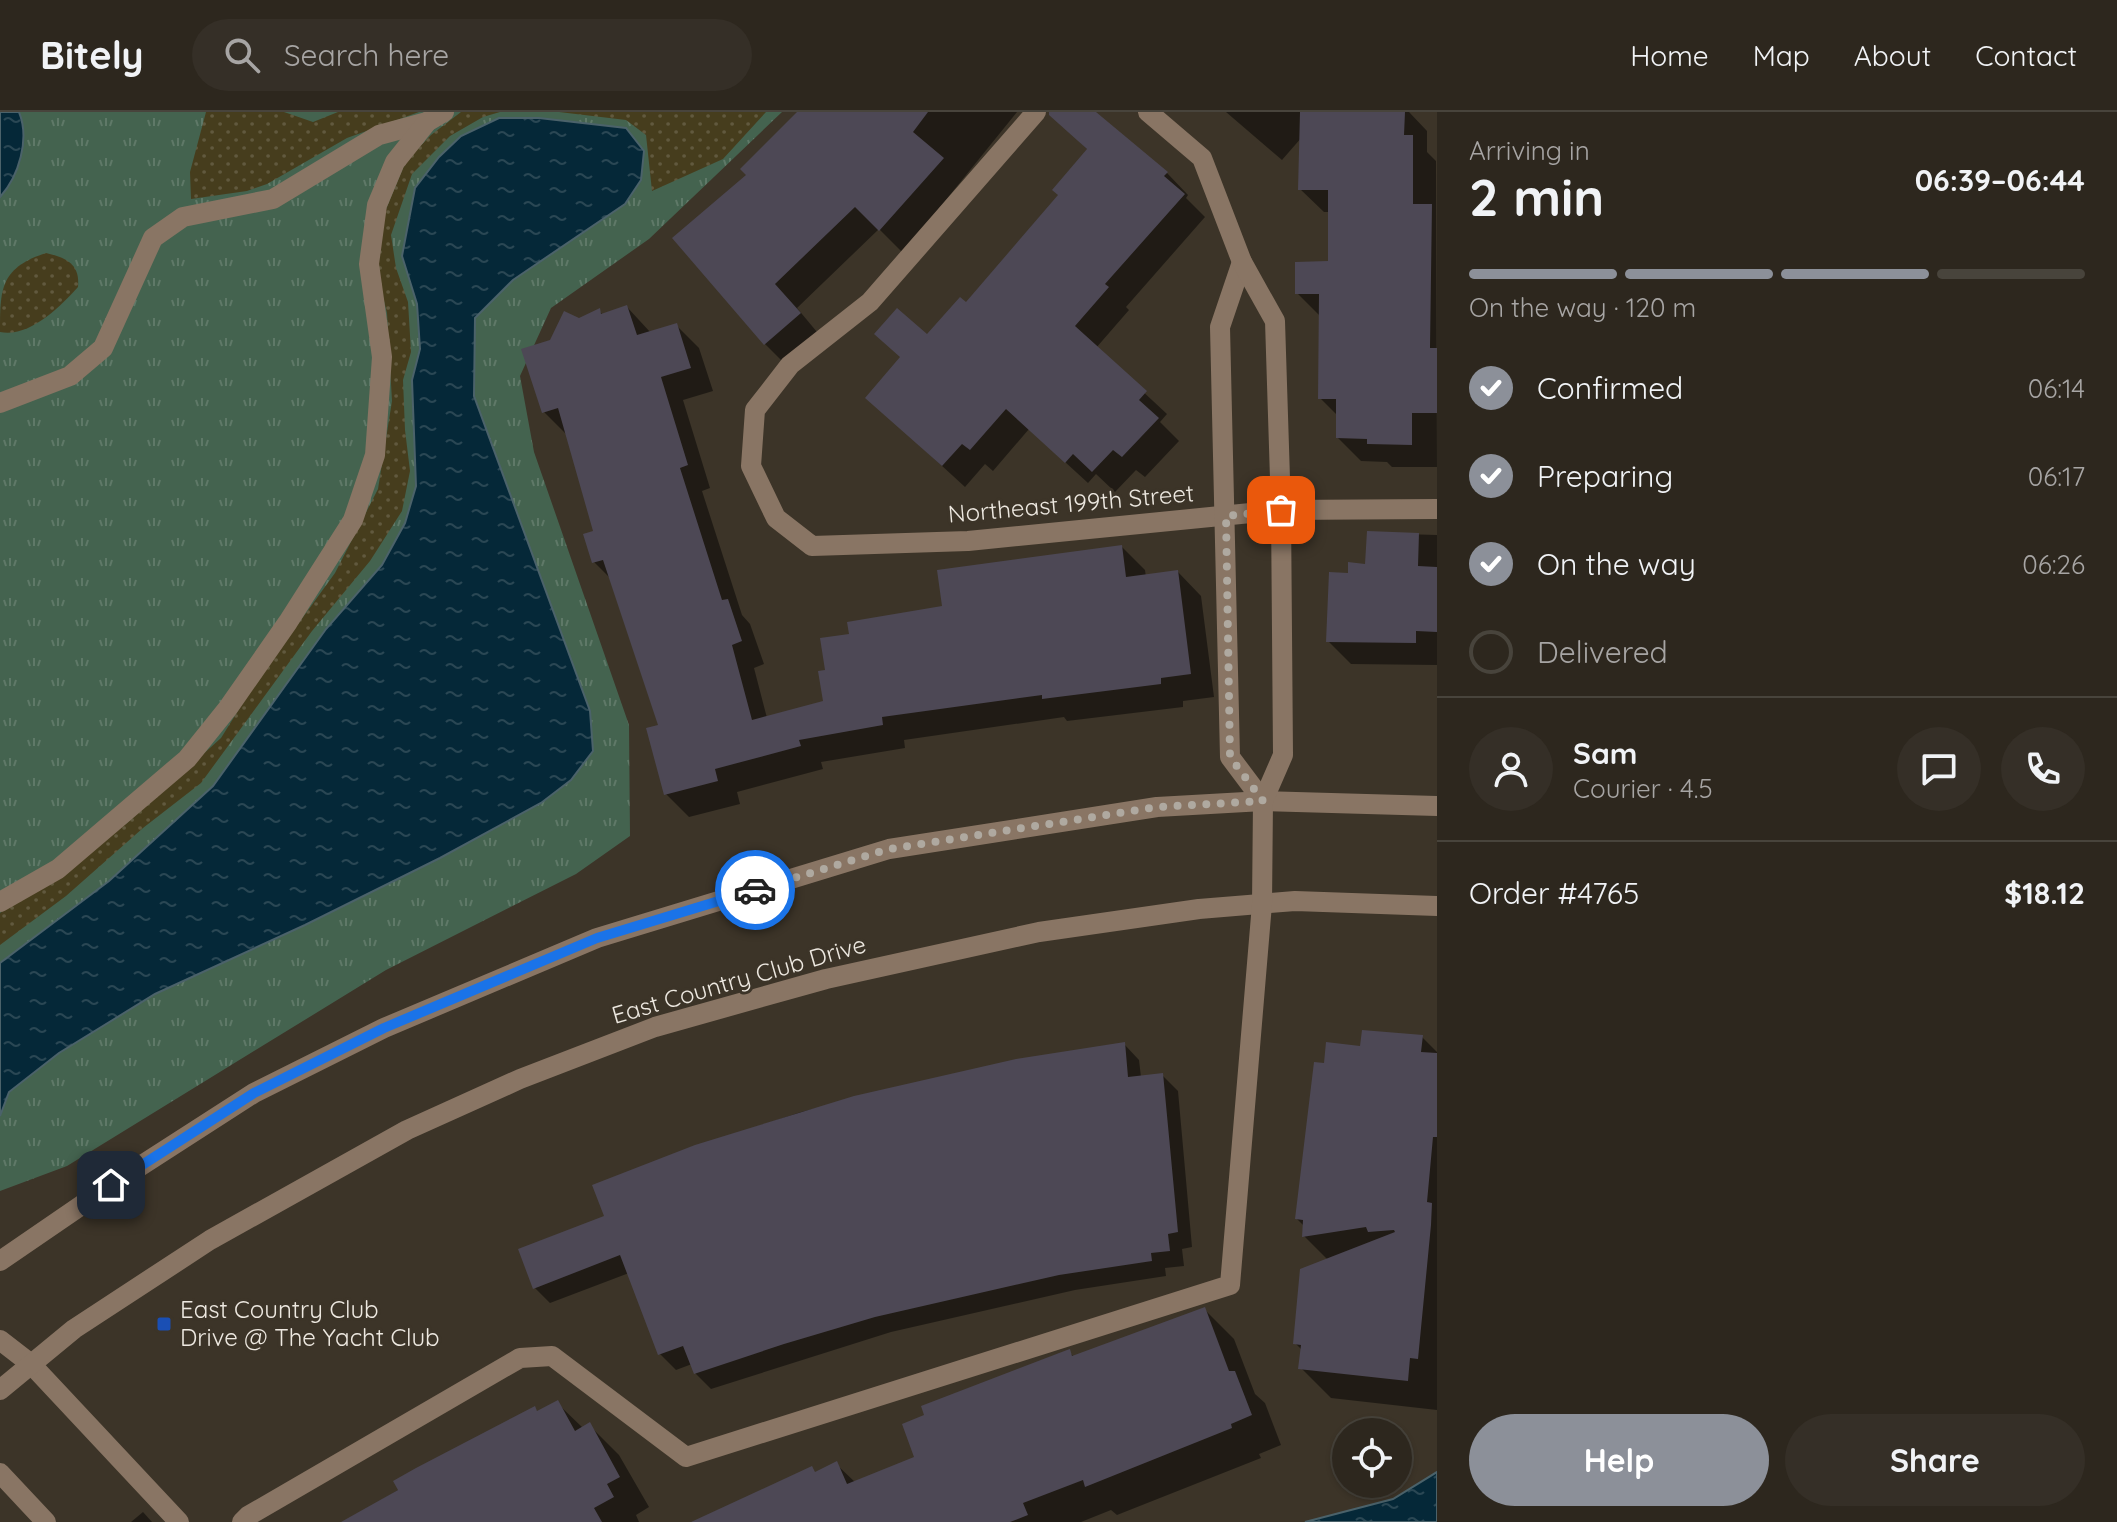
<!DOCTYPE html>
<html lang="en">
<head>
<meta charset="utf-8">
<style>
	:root { --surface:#2d271e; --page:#352f27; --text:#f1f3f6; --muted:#a7a5a4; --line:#48443c; --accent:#8c9099 }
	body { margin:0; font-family:Quicksand,sans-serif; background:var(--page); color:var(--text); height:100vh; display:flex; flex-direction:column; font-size:30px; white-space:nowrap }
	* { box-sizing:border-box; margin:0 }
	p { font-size:26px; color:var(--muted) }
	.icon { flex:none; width:44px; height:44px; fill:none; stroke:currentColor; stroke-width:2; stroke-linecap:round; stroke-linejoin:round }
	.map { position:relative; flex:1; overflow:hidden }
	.details { display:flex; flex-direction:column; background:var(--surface); width:680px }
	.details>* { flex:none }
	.buttons { position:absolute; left:1332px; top:1306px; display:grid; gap:16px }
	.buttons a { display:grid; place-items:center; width:80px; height:80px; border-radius:50%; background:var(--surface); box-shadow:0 2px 6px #0004,0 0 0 2px var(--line); font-size:40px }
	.pin { position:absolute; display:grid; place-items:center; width:68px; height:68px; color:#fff; margin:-34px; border-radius:16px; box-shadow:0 4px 12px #0006 }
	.courier { position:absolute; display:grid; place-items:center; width:80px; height:80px; margin:-40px; border:6px solid #1a73e8; border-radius:50%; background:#fff; color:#222; box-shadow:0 2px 10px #0007 }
	.overview em { font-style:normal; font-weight:700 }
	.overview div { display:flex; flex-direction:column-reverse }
	.overview { display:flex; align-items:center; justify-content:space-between; height:136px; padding:0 32px }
	h1 { font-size:52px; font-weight:700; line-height:60px }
	.bar { display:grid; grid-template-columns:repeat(4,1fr); gap:12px 8px; align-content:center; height:96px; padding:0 32px }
	.bar i { height:10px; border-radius:6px; background:var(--line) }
	.bar .selected { background:var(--accent) }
	.bar p { grid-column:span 4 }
	.line { display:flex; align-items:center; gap:20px; padding:0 32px; border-top:2px solid var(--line) }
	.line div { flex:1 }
	.round { display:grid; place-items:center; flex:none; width:84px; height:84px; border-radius:42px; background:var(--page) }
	ol { padding:0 32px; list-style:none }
	li { display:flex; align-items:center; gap:24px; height:88px }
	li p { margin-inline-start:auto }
	li .icon { padding:8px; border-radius:50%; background:var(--accent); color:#fff; stroke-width:4 }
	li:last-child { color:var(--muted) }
	li i { width:44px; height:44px; border:4px solid var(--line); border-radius:50% }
	.button { display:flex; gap:16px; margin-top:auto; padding:16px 32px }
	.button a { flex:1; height:92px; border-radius:48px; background:var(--accent); color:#fff; font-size:32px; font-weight:700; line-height:92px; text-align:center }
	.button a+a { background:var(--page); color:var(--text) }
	header { display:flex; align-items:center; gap:48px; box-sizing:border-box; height:112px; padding:0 40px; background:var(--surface); border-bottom:2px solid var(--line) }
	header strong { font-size:38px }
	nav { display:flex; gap:44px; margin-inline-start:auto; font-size:28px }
	.search { width:560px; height:72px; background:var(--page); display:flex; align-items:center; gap:20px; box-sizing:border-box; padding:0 28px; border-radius:44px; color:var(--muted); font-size:30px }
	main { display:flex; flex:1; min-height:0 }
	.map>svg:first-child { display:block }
</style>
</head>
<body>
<header>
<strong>Bitely</strong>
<div class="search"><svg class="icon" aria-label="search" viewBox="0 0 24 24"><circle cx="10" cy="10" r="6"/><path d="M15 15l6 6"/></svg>Search here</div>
<nav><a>Home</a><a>Map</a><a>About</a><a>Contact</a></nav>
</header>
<main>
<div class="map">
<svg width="1437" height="1410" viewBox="0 0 1437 1410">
	<defs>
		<pattern id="grass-tufts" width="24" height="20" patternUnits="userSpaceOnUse" patternTransform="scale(2)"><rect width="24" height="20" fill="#44634f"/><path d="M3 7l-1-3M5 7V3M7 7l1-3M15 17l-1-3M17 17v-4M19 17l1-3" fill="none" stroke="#5f7968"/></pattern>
		<pattern id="sand-dots" width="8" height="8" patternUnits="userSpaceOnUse" patternTransform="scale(2)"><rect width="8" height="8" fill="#463d1d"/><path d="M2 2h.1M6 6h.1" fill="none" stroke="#61593e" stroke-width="1.8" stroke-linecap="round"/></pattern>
		<pattern id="water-ripples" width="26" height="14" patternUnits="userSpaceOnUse" patternTransform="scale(2)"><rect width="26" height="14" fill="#052838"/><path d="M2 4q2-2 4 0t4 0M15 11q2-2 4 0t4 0" fill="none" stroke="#2a4754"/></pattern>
	</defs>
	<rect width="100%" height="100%" fill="#3c3428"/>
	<path fill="url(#grass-tufts)" d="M0,0H782L649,127L551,196L520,264L534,340L629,613L630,724L576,762L386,858L67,1054L0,1079Z"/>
	<g fill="url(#sand-dots)">
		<path d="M206,0H284L313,10L338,0H419L347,26L267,72L247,79L191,87L190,60Z"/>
		<path d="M461,0H500L483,5L450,24L412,62L391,123L396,156L408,190L411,240L403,268L405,318L410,359L402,399L370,449L312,519L201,671L143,716L66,784L0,833V801L127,711L221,626L256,570L335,461L378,377L392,289L387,201L375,153L377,119L406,49L431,23Z"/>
		<path d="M559,0H766L723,47L652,79L646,23L626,8Z"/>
		<path d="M46,141C67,146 80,152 78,175C60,195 29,226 0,220C0,177 0,156 46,141Z"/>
	</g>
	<g fill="url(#water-ripples)" stroke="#4b626a" stroke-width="2">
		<path d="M0,0H19C30,27 19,64 0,85Z"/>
		<path d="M499,6H539L626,16L644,39L641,68L625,92L513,168L475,206L474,284L590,599L593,639L571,668L541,691L440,746L305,813L155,882L59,941L9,980L0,1004V851L109,769L213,674L326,517L382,453L405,411L416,374L412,268L420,237L417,192L402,144L415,76L439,45L461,24Z"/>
		<path d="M1437,1360V1410H1305L1393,1387Z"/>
	</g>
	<g fill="#0007">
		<path d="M800,0H1017L903,141L879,117L797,196L822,226L788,255L765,232L675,127L749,63Z"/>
		<path d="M1076,0H1094L1167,61L1188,83L1186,86L1205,105L1126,195L1129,198L1096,236L1167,302L1160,310L1179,329L1145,365L1136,358L1115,380L1096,362L1088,371L1029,317L993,359L985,352L965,375L868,286L927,225L966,193L1060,83L1088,38L1064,14Z"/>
		<path d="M1226,0H1409L1427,19V40L1436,49L1437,355H1392L1387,350L1361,349L1338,326V304L1320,286L1321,205L1297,181L1330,151V100H1324L1300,77L1302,25L1282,48Z"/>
		<path d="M627,195L651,221L676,213L699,236L713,279L683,288L710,376L702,379L742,503L750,512L764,552L754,556L767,606L826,590L828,560L851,523L944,495L1122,435L1145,458L1146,465L1178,460L1201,484L1214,585L1183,589V595L1067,609L1064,605L904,628L905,636L821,650L823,657L737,680L740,692L689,705L666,682L661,615L612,468L594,450L595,420L567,323L544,300L552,229L579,208L599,199L603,203Z"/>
		<path d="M1369,421L1437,423V553L1351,552L1328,529L1350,463L1367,454Z"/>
		<path d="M1422,925L1437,940V1298L1331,1286L1301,1256L1303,1239L1295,1231L1328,1148L1304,1124L1305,1115L1297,1107L1325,953L1362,936Z"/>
		<path d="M1124,932L1139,948L1141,965L1162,963L1178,979L1192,1135L1182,1137L1184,1154L1165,1156L1166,1164L1075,1178L891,1220L711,1277L695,1261L692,1252L676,1258L660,1242L629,1161L550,1191L535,1176L606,1105L696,1035L801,1000L962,960Z"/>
		<path d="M1204,1197L1234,1227L1255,1282L1265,1291L1281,1333L1259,1342L1261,1346L1117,1403L1111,1398L1081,1410H696L836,1352L856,1371L917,1346L1069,1240L1074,1245Z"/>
		<path d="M557,1291L583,1316L589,1313L619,1343L649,1395L636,1403L639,1410H345L534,1296L539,1301Z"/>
		<path d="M143,1400L152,1410H131Z"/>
	</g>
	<g fill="#4d4855">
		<path d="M797,0H928L913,20L944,46L879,119L855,95L775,172L801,201L764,233L672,126L746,63L740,57Z"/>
		<path d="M1049,0H1096L1168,60L1164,64L1185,82L1105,172L1109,175L1075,214L1147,279L1139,288L1159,306L1122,345L1113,338L1092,360L1073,342L1065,351L1006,297L970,338L962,332L942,354L865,286L900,245L874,222L897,196L927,222L960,185L966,190L1058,83L1052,78L1087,37L1049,3Z"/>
		<path d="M1300,0H1405L1404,23H1413V92H1432L1430,236H1437V301H1412V333L1367,332V327L1336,326V287H1318L1319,182H1295V150L1328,149V78H1298Z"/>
		<path d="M627,193L637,223L677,211L691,256L661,265L688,353L680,356L722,488L728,487L742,529L732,533L752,608L823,589L818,559L825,558L820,526L849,522L847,510L942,494L937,458L1122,433L1126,465L1178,458L1191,562L1161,566V572L1042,587V583L882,605L883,613L799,628L801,634L715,657L718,669L664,683L646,616L658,613L603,448L592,451L583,422L593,419L558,296L542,301L521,237L550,228L564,199L579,206L600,196L601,202Z"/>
		<path d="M1367,419L1419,421L1418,454L1437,455V520L1416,519V531L1326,530L1329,460L1348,461V450L1365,452Z"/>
		<path d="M1362,918L1423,923L1421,940L1437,941V1025H1433L1427,1090L1432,1091L1431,1113L1418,1247L1410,1246L1408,1269L1298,1257L1301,1233L1293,1232L1300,1157L1395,1120L1394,1118L1368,1120L1366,1115L1302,1125L1303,1108L1295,1107L1314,950L1324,951L1326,930L1360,934Z"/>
		<path d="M1125,930L1128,965L1163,961L1178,1120L1168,1122L1170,1139L1151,1141L1152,1149L1059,1163L875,1205L784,1232L694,1262L683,1234L658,1243L620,1143L533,1177L518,1137L604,1104L592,1073L695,1033L854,984L1016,947Z"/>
		<path d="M1205,1195L1229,1259H1235L1252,1303L1231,1312L1232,1316L1085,1375L1083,1368L1023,1391L1028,1403L1010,1410H691L812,1354L815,1360L837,1349L847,1372L914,1345L902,1312L924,1303L921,1294L1067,1238L1070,1237L1072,1244Z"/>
		<path d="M558,1288L575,1319L590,1310L620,1365L607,1372L614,1385L594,1396L602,1410H341L398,1378L393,1369L416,1356L535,1294L537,1299Z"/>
	</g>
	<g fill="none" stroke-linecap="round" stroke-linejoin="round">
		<g stroke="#897564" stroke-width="20">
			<path d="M1036,0L870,190L790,253L755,298L751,354L776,406L812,434L968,429L1281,398L1437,397"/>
			<path d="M1242,150L1220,215L1230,645L1263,689"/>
			<path d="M0,291L70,264L103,236L153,126L183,105L273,87L379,23L427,10"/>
			<path d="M0,790L58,757L187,647L228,596L288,510L353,408L375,343L382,245L369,152L377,93L395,50L427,10L444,0"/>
			<path d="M0,1149L111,1073L254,981L384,916L597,826L889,737L1157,695L1263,689L1437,694"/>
			<path d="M0,1228L31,1252L179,1410"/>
			<path d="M0,1278L74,1217L210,1128L407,1018L520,967L655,915L826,867L1039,820L1199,797L1295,789L1437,794"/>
			<path d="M0,1361L46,1410"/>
			<path d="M242,1410L248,1404L520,1246L552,1244L686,1345L1230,1173L1262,792L1263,689L1283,643L1281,398L1275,209L1242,150L1202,46L1148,0"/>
		</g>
	</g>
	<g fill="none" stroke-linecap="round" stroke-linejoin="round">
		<path stroke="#afa9a0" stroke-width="8" stroke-dasharray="0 14.4" d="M755,778L889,737L1157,695L1263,689L1230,645L1226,404L1281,398"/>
		<path stroke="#1a73e8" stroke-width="10" d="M111,1073L254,981L384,916L597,826L755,778"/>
	</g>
	<rect fill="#1a4fb4" stroke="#3c3428" stroke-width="3" x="156" y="1204" width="16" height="16" rx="4"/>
	<g text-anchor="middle" stroke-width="6" stroke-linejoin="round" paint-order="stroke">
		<g font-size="24" fill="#ede8e0" stroke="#3c3428">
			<text transform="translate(1071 392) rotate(-5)" y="8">Northeast 199th Street</text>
			<text transform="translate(739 868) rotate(-16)" y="8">East Country Club Drive</text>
		</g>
		<g font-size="24" fill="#ede8e0" stroke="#3c3428" text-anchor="start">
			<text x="180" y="1206">East Country Club<tspan x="180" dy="28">Drive @ The Yacht Club</tspan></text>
		</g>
	</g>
</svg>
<div class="buttons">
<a><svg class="icon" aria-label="locate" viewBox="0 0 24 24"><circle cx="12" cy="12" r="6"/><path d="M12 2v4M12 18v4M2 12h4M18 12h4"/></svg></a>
</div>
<div class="pin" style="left:1281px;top:398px;background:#ea580c"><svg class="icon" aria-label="bag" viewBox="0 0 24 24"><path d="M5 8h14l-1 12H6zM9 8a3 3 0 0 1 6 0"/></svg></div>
<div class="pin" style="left:111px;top:1073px;background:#1f2937"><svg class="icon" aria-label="home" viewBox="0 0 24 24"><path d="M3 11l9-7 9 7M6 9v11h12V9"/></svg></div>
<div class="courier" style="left:755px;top:778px"><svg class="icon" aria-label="car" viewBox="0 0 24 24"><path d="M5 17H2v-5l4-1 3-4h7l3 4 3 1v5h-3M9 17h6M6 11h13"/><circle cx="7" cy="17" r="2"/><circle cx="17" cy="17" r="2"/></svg></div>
</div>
<section class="details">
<div class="overview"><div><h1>2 min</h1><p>Arriving in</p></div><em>06:39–06:44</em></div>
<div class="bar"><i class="selected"></i><i class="selected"></i><i class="selected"></i><i></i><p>On the way · 120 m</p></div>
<ol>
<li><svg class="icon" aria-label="check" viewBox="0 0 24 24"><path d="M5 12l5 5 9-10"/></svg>Confirmed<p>06:14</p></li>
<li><svg class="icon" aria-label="check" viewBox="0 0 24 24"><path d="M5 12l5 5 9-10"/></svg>Preparing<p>06:17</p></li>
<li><svg class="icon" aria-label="check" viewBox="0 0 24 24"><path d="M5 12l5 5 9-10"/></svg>On the way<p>06:26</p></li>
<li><i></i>Delivered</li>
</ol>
<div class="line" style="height:144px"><a class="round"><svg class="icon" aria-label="person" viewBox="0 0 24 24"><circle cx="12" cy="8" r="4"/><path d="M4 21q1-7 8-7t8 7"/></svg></a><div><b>Sam</b><p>Courier · 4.5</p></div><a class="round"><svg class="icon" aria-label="chat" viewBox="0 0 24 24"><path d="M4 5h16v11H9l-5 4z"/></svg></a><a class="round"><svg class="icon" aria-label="phone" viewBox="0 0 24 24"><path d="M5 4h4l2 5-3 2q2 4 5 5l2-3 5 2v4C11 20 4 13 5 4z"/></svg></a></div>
<div class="line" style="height:104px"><div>Order #4765</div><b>$18.12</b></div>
<div class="button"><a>Help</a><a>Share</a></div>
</section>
</main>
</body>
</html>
